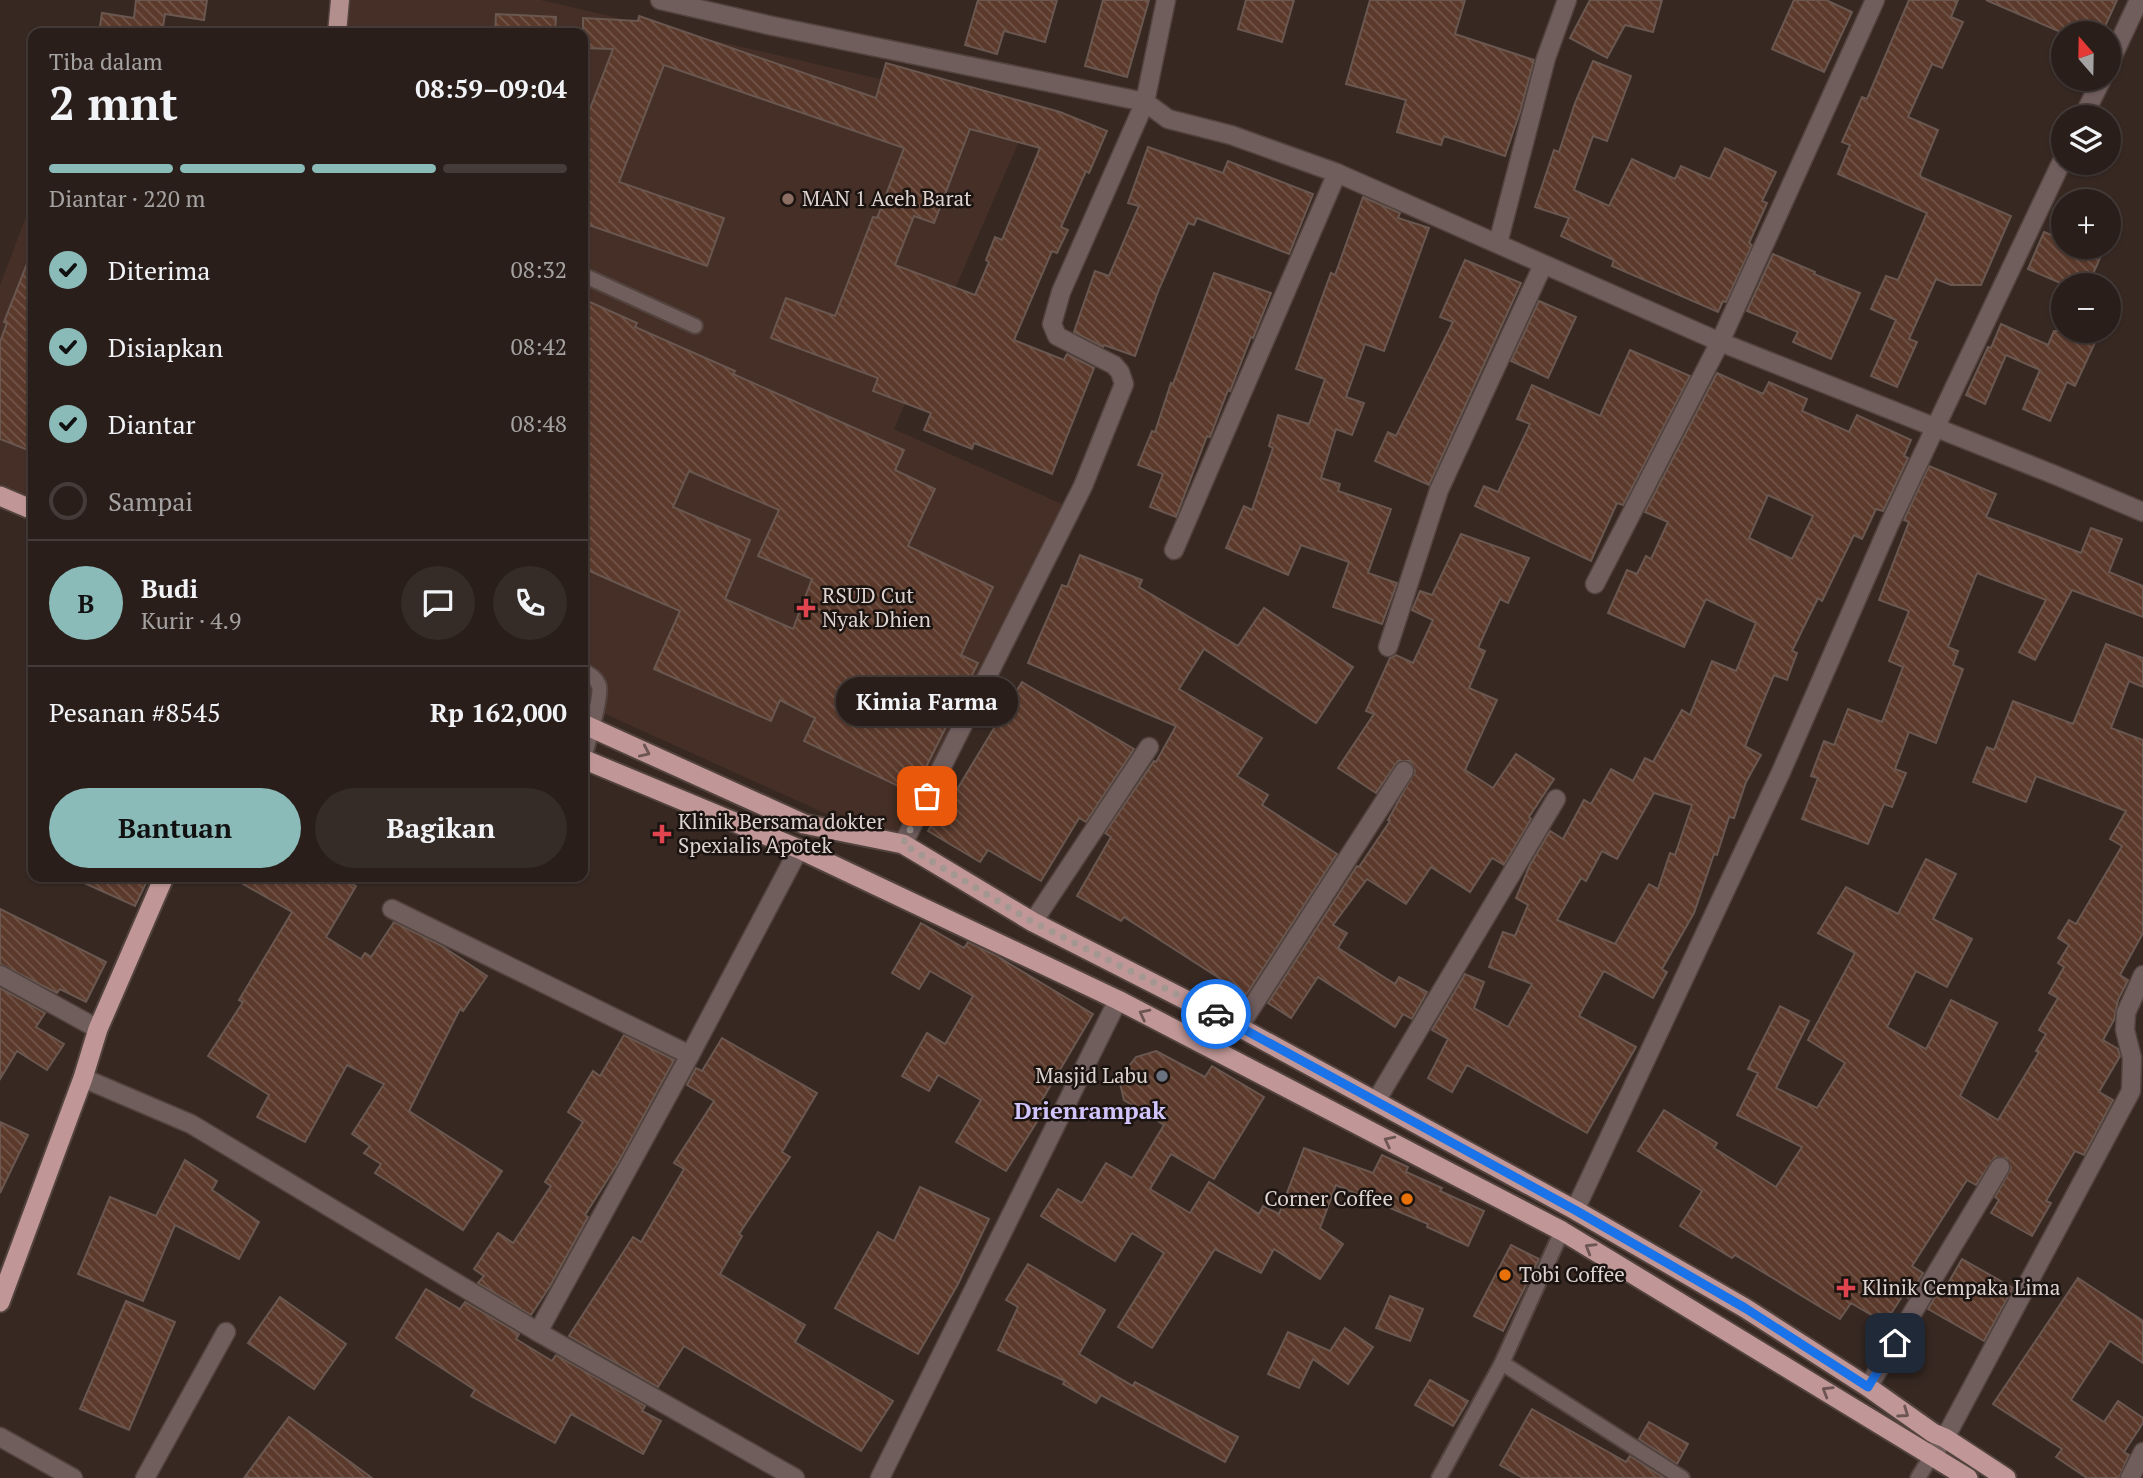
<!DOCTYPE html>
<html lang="id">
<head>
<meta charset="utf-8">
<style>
	:root { --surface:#291e1a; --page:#352b27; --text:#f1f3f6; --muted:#a5a2a2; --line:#453c39; --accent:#8bbbb9 }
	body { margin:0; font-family:"PT Serif",serif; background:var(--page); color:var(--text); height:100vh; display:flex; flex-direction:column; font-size:26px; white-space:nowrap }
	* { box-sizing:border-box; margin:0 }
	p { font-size:23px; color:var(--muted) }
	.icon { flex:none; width:38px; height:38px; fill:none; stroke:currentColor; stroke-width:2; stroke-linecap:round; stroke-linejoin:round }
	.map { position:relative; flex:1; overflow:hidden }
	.sheet { position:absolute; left:28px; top:28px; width:560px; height:854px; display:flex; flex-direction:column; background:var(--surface); border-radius:14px; box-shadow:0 2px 5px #0004,0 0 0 2px var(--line) }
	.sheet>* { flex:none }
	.needle { width:46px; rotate:340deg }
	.fabs { position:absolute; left:2051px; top:21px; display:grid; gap:14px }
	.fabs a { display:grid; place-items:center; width:70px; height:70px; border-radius:50%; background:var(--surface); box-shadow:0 2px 5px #0004,0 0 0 2px var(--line); font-size:35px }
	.pin { position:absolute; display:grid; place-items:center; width:60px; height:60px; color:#fff; margin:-30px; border-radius:14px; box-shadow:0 4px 10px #0006 }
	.courier { position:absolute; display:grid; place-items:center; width:70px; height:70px; margin:-35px; border:5px solid #1a73e8; border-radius:50%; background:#fff; color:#222; box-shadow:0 2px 9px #0007 }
	.bubble { position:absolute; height:49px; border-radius:24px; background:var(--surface); box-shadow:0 2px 5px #0004,0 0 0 2px var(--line); font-size:23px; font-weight:600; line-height:49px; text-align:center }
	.head em { font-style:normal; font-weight:600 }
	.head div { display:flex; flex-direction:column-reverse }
	.head { display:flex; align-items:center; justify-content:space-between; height:119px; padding:0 21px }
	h1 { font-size:46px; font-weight:600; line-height:52px }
	.bar { display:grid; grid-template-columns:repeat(4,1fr); gap:10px 7px; align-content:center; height:84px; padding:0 21px }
	.bar i { height:9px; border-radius:5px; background:var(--line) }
	.bar .on { background:var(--accent) }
	.bar p { grid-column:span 4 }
	.line { display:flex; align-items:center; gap:18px; padding:0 21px; border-top:2px solid var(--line) }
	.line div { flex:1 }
	.round { display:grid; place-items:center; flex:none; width:74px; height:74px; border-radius:37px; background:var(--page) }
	ol { padding:0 21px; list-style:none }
	li { display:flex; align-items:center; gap:21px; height:77px }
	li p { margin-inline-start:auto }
	li .icon { padding:7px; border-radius:50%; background:var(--accent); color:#111; stroke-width:4 }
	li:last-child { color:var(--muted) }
	li i { width:38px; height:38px; border:4px solid var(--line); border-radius:50% }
	.primary-button { display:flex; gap:14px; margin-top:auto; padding:14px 21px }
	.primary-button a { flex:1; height:80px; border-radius:42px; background:var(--accent); color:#111; font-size:28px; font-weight:600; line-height:80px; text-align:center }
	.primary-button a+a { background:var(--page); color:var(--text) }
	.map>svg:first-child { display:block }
</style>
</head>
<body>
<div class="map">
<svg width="2143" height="1478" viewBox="0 0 2143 1478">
	<defs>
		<pattern id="building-back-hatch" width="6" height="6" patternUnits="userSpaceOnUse" patternTransform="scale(1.75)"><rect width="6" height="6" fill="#5b3a2c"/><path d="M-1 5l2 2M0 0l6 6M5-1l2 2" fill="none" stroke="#72564a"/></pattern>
	</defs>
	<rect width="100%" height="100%" fill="#372822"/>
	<g fill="#452f26">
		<path d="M348,0H541L1031,114L894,429L1080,512L904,849L583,704V33H345Z"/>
		<path d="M33,198V497L0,484V285Z"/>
	</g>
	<g fill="url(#building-back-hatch)" stroke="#695750" stroke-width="2" fill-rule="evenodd">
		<path d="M136,0H207L204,20L165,14L162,33H99L102,13L134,18Z"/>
		<path d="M978,0H1057L1045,42L1004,31L997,54L965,45Z"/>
		<path d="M1103,0H1149L1127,77L1085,66Z"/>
		<path d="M1246,0H1294L1282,42L1238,29Z"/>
		<path d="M1370,0H1465L1455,34L1534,60L1520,112L1505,156L1444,136L1441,145L1397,132L1406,100L1346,84Z"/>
		<path d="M1590,0H1662L1653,32L1625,25L1607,58L1570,38Z"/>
		<path d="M1794,0H1826L1852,12L1824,72L1772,49Z"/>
		<path d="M1909,0H1958L1951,17L1963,22L1942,68L1932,64L1908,117L1938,130L1920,174L1921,177L2011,216L1981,285H1951L1936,279L1909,339L1917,342L1897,387L1871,376L1896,320L1871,309L1886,276L1898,280L1927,213L1838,174L1850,145L1842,142L1862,97L1867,99Z"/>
		<path d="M1986,0H2117L2102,33H2063Z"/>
		<path d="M496,14L556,17L555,33H495Z"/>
		<path d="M639,16L876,98L886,63L1060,112L1107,131L1089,173L1086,171L1061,227L1068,230L1057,253L1052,251L1014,340L1064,360L1067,354L1094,368L1052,474L974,443L972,449L924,430L931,413L873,391L878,378L771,338L786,298L835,316L873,217L877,218L904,148L664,65L619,182L724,218L707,266L583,223V127L613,49L583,48V18L638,21ZM970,129L1040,148L1002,240L995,237L986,260L989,262L975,295L895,265L914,216L934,223Z"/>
		<path d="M1593,61L1631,76L1607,141L1593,136L1574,190L1609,206L1632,159L1675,179L1681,166L1710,179L1725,148L1776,172L1762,201L1767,203L1749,243L1752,245L1726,302L1723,301L1718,312L1612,266L1614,260L1561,236L1569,218L1535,207L1554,150L1559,152L1575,103Z"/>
		<path d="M1148,147L1223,173L1228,161L1313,194L1289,254L1197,218L1194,225L1188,223L1159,289L1135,356L1104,345L1103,347L1074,332L1095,271L1109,276L1139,206L1128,203Z"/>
		<path d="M1363,197L1400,213L1398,218L1429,228L1384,351L1365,344L1346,397L1364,403L1352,435L1336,429L1321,478L1340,484L1338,491L1391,509L1368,573L1397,583L1382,624L1333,607L1349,562L1301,545L1288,575L1226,548L1244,506L1252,510L1273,448L1269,446L1278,415L1309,424L1325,379L1296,369L1331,273L1335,275Z"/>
		<path d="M2044,232L2063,240V247H2105L2088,285H2065L2028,269Z"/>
		<path d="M32,251H33V452L0,439V342L7,323L4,322Z"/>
		<path d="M1773,254L1815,272L1814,274L1860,293L1831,359L1793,342L1798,332L1747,311Z"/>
		<path d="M1465,260L1521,283L1429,485L1375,461L1388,432L1396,436L1453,322L1440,317Z"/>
		<path d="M1214,273L1271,293L1253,338L1251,337L1230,391L1228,390L1210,437L1207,436L1176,517L1150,507L1163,474L1138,465L1152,431L1155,432L1171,383L1173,384Z"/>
		<path d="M583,299L637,323L635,327L735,371L733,374L904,450L895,470L935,489L908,546L993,587L961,655L978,663L924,771L926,773L915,794L804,741L815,718L780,700L771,721L654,669L680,611L583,568ZM689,471L779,510L758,556L812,579L793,629L725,599L750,540L673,507Z"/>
		<path d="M1539,301L1576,317L1548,378L1511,361Z"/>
		<path d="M2001,324L2048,345L2054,331H2086L2098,336L2075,386L2067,382L2050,421L2023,409L2040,370L2006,355L1985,404L1966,395L1988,347L1991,348Z"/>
		<path d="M1630,350L1690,376L1623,505L1617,503L1591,561L1475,506L1484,486L1498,492L1530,424L1517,419L1532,385L1600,416Z"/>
		<path d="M1717,373L1763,394L1769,382L1807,399L1802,411L1849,432L1857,415L1911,440L1904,456L1908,458L1883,511L1876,509L1862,539L1854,535L1822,601L1818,598L1792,651L1797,653L1787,680L1774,675L1745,746L1761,755L1746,782L1734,818L1729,817L1717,855L1714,854L1694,913L1662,969L1667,972L1653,998L1604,971L1579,1016L1636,1047L1587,1133L1467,1065L1452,1092L1428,1078L1448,1039L1432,1030L1465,974L1484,982L1474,1008L1508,1027L1532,984L1489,967L1503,932L1515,936L1528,905L1516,898L1530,865L1550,831L1563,839L1584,800L1591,804L1611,769L1633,781L1645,758L1653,762L1682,710L1690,715L1712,661L1736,671L1756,623L1706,599L1684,647L1608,613L1627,570L1637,574L1646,556L1651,559L1668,522L1645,512ZM1768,495L1813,516L1792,559L1749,538ZM1654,793L1692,805L1675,855L1670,853L1658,889L1649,884L1615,944L1557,920L1581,878L1586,881L1602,851L1617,859Z"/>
		<path d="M1929,466L1996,494L1986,517L2081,553L2091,528L2122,539L2109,572L2143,586V617L2072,590L2035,660L2019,652L2046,600L1977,573L1948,647L1958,651L1953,665L1963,669L1936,743L1909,732L1895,769L1906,773L1892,807L1884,804L1868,844L1802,819L1818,778L1811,776L1824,741L1834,745L1848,709L1882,722L1903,667L1889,661L1909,611L1879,600L1909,522L1904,520Z"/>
		<path d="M1461,534L1529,558L1508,603L1500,599L1478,648L1485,651L1469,688L1497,700L1465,770L1493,788L1516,754L1554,779L1529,817L1531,819L1504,865L1492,858L1470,892L1431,867L1406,904L1367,879L1333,925L1347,933L1338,948L1395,984L1399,977L1427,992L1412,1019L1403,1014L1395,1027L1318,977L1291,1018L1268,1003L1357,866L1359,867L1390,821L1388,820L1415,771L1410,761H1398L1376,793L1338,768L1374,714L1366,711L1390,658L1396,655L1413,663L1433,620L1412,610L1413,608L1420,591L1432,595Z"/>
		<path d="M1080,555L1142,580L1139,587L1238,646L1264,608L1353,667L1316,723L1204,649L1179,689L1262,738L1237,776L1268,795L1262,805L1337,854L1246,995L1124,917L1121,921L1077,896L1111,837L1105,833L1154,761L1156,762L1176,726L1028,663L1062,585L1067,587Z"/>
		<path d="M2106,644L2143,658V687L2129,681L2111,728L2143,740V933L2120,975L2128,980L2118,1000L2114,1020L2103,1040L2118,1049L2120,1056L2099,1092L2113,1100L2084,1155L2075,1151L2046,1201L2051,1203L2032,1236L1991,1213L1999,1200L1995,1197L2011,1168L2006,1158L1995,1157L1976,1185L1967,1180L1912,1266L1923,1273L1908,1298L1903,1295L1885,1323L1851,1303L1840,1319L1735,1255L1732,1258L1680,1226L1702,1191L1638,1151L1664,1110L1717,1143L1714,1148L1776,1187L1802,1147L1737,1115L1758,1073L1748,1069L1780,1006L1809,1021L1776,1088L1817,1108L1845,1063L1808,1040L1855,953L1818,933L1846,887L1898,914L1926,859L1956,874L1933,919L1972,939L1947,987L1916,971L1887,1027L1926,1049L1951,1000L1997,1023L1960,1096L1998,1120L2039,1052L2036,1051L2046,1034L2039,1030L2058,998L2049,993L2064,967L2058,963L2069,945L2058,938L2069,920L2076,924L2122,846L2110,839L2126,811L2036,776L2026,802L1973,782L1987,747L1994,750L2013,701L2073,724Z"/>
		<path d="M1022,682L1134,749L1086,822L1079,818L1041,881L988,850L980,862L928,831L942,808L936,804L946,784L956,791Z"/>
		<path d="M71,877H149L135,906Z"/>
		<path d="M231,877H340L356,886L326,937L361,959L365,953L371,957L394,922L442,946L487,976L463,1011L460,1009L409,1111L502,1171L463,1230L375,1173L381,1164L364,1153L370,1146L352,1134L384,1084L347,1065L305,1142L257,1117L269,1095L208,1056L243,1002L239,1000L292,912Z"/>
		<path d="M0,909L106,962L86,1002L60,989L57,993L0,964Z"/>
		<path d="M921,923L964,948L968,942L995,955L1093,1014L1042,1100L1048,1104L1006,1171L956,1142L981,1100L938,1075L929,1091L902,1076L927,1033L945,1044L973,996L930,971L919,989L892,973Z"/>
		<path d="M0,988L45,1013L36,1027L64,1044L47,1070L17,1051L0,1079Z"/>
		<path d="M624,1035L674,1060L618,1163L585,1215L588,1217L550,1286L531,1315L478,1283L484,1276L474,1269L498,1233L513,1243L551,1186L545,1182L583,1122L568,1112L593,1071L600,1076Z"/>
		<path d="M722,1038L817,1093L782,1152L790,1157L739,1234L742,1236L720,1274L805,1325L795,1342L893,1401L861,1451L684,1346L658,1387L569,1336L633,1237L641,1242L684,1169L674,1163L714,1101L687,1085L696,1068L702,1071Z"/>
		<path d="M1156,1051L1205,1077L1212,1066L1264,1097L1214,1179L1171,1154L1150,1189L1190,1213L1209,1182L1259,1214L1263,1206L1279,1214L1304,1148L1373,1173L1382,1155L1408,1167L1406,1172L1442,1188L1440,1191L1484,1211L1468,1246L1427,1227L1428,1224L1336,1185L1320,1228L1343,1244L1320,1279L1274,1249L1261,1273L1215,1249L1152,1348L1118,1327L1164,1253L1132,1233L1115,1261L1041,1216L1058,1189L1082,1203L1106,1163L1132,1178L1164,1125L1124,1100L1119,1079L1136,1057Z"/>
		<path d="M0,1122L28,1135L0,1193Z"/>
		<path d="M185,1160L217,1181L212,1190L259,1222L239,1259L175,1225L143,1301L78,1274L110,1197L156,1216Z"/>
		<path d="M920,1187L989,1219L958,1284L918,1354L835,1308L878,1232L894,1241Z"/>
		<path d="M1511,1245L1539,1259L1503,1331L1474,1316Z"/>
		<path d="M1962,1259L2013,1288L1984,1341L1928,1309L1942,1285L1946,1287Z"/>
		<path d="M1028,1264L1105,1310L1079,1354L1133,1386L1135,1382L1238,1437L1225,1462L1101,1395L1096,1403L1063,1384L1065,1381L998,1350L1018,1307L1006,1300Z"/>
		<path d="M2078,1278L2143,1321V1363L2110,1341L2071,1400L2104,1422L2118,1401L2143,1418V1423L2124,1452L2129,1455L2119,1478H2087L2056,1457L2062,1449L1993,1404Z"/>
		<path d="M426,1289L460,1309L465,1302L519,1334L516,1339L552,1361L556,1355L645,1406L642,1411L661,1421L643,1454L571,1414L555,1443L471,1396L475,1390L396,1338Z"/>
		<path d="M1390,1296L1423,1309L1410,1341L1376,1328Z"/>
		<path d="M280,1297L346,1344L314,1389L248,1343Z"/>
		<path d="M126,1301L175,1322L129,1430L80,1409Z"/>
		<path d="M1345,1328L1373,1347L1348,1384L1313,1359L1299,1388L1268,1374L1288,1332L1330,1351Z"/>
		<path d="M1430,1380L1468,1401L1453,1426L1415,1405Z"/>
		<path d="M1532,1409L1626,1462L1630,1456L1664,1478H1523L1500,1465Z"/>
		<path d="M289,1417L372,1478H244Z"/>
		<path d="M1649,1422L1688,1444L1677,1464L1639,1439Z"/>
	</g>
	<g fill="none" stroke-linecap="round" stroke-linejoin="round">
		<defs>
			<g id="service">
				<path d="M583,275L695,326"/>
				<path d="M583,671C589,673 597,679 599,686C602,697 587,745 584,759"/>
				<path d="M1502,1363L1682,1478"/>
				<path d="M1439,1478L1502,1363L1562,1231"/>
				<path d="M1918,1478L1932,1455"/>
			</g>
			<g id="minor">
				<path d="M660,0L768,25L1145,102L1168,119L1231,135L1337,173L1720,342L2055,475L2143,512"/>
				<path d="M2109,64L2139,0"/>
				<path d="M2083,117L2102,79"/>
				<path d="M1498,243L1546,58L1567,0"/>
				<path d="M1174,550L1337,173"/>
				<path d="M1595,584L1720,342L1875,0"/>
				<path d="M1388,647L1439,490L1543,265"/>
				<path d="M903,844L1083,486L1124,384L1120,372L1114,365L1057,336L1052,324L1061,292L1145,102L1166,0"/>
				<path d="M392,909L690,1055"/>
				<path d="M1033,922L1149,747"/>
				<path d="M0,975L98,1029"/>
				<path d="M1239,1027L1404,771"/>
				<path d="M83,1078L191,1124L538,1332L795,1478"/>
				<path d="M1376,1101L1556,799"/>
				<path d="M1575,1210L1781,772L1890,523L2063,159"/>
				<path d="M538,1332L690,1055L799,849"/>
				<path d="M1868,1387L2000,1167"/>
				<path d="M1932,1455L1945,1438L2131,1091L2132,1058L2125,1030L2126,1013L2143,975"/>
				<path d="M145,1478L226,1332"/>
				<path d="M880,1478L1118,1000"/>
				<path d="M2130,1478L2143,1452"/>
			</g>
			<path id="tertiary" d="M0,1437L73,1478"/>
			<path id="primary" d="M337,33L340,0"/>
			<g id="trunk">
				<path d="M0,496L33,510"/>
				<path d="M583,724L804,824L903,844L1033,922L1239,1027L1575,1210L1745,1308L1868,1387L1933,1433L1945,1438L2006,1478"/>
				<path d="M583,759L799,849L1118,1000L1562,1231L1968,1478"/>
				<path d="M0,1302L83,1078L98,1029L164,877"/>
			</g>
		</defs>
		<use href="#service" stroke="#52433e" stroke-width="18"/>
		<use href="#minor" stroke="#52433e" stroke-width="21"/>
		<use href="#tertiary" stroke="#52433e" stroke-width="21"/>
		<use href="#primary" stroke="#52433e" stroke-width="21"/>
		<use href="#trunk" stroke="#52433e" stroke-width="23"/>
		<use href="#service" stroke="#705e5d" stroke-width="14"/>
		<use href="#minor" stroke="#705e5d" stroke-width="18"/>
		<use href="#tertiary" stroke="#705e5d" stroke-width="18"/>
		<use href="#primary" stroke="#b28e8d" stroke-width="18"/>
		<use href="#trunk" stroke="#c09796" stroke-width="19"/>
	</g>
	<defs><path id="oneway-chevron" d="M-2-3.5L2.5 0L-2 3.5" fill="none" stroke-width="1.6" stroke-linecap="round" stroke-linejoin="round" transform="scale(1.75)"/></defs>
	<g stroke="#6d5553">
		<use href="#oneway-chevron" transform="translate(645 752) rotate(24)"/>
		<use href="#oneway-chevron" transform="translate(1144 1014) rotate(-153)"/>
		<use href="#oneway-chevron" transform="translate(1389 1141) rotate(-153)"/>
		<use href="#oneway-chevron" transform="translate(1590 1248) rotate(-149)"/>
		<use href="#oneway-chevron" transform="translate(1827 1391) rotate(-149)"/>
		<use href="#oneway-chevron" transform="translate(1904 1413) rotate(35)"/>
	</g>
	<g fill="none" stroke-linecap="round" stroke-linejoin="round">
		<path stroke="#a49792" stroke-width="7" stroke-dasharray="0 12.6" d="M927,796L903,844L1033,922L1216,1014"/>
		<path stroke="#1a73e8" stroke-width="9" d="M1216,1014L1575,1210L1745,1308L1868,1387L1895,1343"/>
	</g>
	<circle fill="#8d6e63" stroke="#1a1310" stroke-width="2.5" cx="788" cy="199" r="7"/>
	<g fill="#e0444e" stroke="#1a1310" stroke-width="2.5">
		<path d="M802.5 597.5h7v7h7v7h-7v7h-7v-7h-7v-7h7z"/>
		<path d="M658.5 823.5h7v7h7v7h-7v7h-7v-7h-7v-7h7z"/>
		<path d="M1842.5 1277.5h7v7h7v7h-7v7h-7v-7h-7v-7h7z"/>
	</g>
	<circle fill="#6b7280" stroke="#1a1310" stroke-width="2.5" cx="1162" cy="1076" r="7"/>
	<g fill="#e8710a" stroke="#1a1310" stroke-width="2.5">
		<circle cx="1407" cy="1199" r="7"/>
		<circle cx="1505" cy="1275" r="7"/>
	</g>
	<g text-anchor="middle" stroke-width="5" stroke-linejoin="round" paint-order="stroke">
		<g font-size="21" fill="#ded3cf" stroke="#1a1310" text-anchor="start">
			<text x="802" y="206">MAN 1 Aceh Barat</text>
			<text x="822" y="603">RSUD Cut<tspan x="822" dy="24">Nyak Dhien</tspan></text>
			<text x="678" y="829">Klinik Bersama dokter<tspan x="678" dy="24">Spexialis Apotek</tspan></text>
			<text x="1148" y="1083" text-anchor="end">Masjid Labu</text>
			<text x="1393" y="1206" text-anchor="end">Corner Coffee</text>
			<text x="1519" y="1282">Tobi Coffee</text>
			<text x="1862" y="1295">Klinik Cempaka Lima</text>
		</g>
		<g font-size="24" font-weight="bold" fill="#d2c5fe" stroke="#1a1310">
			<text x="1090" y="1119">Drienrampak</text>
		</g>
	</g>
</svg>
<div class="fabs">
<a><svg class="needle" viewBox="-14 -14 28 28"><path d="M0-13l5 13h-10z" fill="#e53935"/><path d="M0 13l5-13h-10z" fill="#a5a2a2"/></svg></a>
<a><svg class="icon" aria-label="layers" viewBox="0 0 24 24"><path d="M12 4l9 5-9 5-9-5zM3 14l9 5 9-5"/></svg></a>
<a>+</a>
<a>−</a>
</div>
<div class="pin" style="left:927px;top:796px;background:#ea580c"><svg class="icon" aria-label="bag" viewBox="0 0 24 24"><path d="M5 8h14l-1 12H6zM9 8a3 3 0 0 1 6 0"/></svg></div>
<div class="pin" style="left:1895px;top:1343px;background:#1f2937"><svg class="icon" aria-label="home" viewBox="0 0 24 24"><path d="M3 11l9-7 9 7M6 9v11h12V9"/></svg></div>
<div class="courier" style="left:1216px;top:1014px"><svg class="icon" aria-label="car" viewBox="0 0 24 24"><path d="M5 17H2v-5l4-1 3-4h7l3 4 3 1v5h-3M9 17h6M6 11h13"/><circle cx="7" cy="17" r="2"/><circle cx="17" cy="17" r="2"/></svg></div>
<div class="bubble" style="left:836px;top:677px;width:182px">Kimia Farma</div>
<section class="sheet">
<div class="head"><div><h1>2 mnt</h1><p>Tiba dalam</p></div><em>08:59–09:04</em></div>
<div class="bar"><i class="on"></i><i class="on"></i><i class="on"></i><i></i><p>Diantar · 220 m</p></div>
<ol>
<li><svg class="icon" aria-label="check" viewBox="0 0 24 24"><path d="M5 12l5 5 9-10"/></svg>Diterima<p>08:32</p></li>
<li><svg class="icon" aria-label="check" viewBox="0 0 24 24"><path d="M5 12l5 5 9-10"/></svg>Disiapkan<p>08:42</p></li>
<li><svg class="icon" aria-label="check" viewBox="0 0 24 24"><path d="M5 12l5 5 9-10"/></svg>Diantar<p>08:48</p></li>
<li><i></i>Sampai</li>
</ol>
<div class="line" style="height:126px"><b class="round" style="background:var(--accent);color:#111">B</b><div><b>Budi</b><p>Kurir · 4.9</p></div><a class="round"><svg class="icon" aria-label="chat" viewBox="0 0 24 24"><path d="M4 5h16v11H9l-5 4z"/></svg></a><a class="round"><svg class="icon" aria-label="phone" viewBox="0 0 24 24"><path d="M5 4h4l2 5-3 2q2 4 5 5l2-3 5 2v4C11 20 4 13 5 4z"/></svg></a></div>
<div class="line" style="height:91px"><div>Pesanan #8545</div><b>Rp 162,000</b></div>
<div class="primary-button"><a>Bantuan</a><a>Bagikan</a></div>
</section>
</div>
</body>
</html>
